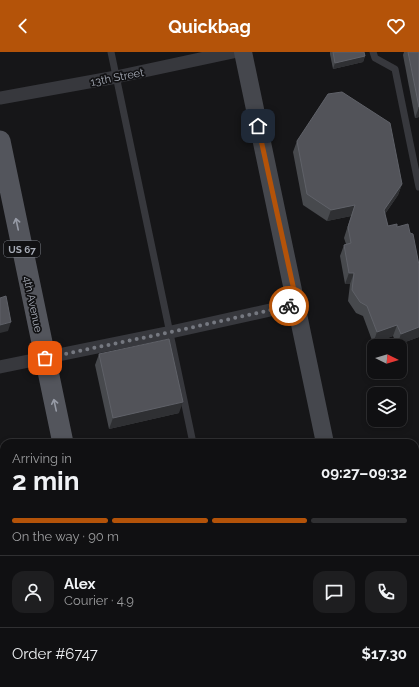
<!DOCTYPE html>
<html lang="en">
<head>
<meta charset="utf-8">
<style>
	:root { --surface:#101012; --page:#1e1e20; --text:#f1f3f6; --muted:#9c9d9f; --line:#303032; --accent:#b45309 }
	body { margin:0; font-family:Raleway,sans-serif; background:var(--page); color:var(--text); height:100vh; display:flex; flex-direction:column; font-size:15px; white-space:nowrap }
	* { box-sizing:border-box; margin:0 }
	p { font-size:13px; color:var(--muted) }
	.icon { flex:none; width:22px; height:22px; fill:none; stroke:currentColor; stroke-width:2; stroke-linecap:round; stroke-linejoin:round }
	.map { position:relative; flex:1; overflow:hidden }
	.panel { position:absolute; left:0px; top:387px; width:419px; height:248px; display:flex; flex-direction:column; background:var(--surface); border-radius:12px 12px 0 0; box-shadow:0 2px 6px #0003,0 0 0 1px var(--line) }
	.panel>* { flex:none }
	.needle { width:26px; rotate:95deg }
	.fabs { position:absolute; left:367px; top:287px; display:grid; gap:8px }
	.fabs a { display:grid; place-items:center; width:40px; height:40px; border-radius:8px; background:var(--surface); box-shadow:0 2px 6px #0003,0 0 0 1px var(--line); font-size:20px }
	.pin { position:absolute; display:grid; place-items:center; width:34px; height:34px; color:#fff; margin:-17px; border-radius:8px; box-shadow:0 2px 6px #0006 }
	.courier { position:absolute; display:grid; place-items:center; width:40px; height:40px; margin:-20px; border:3px solid #b45309; border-radius:50%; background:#fff; color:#222; box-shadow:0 1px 5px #0007 }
	.headline em { font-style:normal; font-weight:700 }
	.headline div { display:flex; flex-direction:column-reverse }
	.headline { display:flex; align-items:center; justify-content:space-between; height:68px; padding:0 12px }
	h1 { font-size:26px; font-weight:700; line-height:30px }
	.bar { display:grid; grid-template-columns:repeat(4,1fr); gap:6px 4px; align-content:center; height:48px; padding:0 12px }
	.bar i { height:5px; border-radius:3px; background:var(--line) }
	.bar .selected { background:var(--accent) }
	.bar p { grid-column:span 4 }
	.line { display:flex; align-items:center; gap:10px; padding:0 12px; border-top:1px solid var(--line) }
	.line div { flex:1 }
	.round { display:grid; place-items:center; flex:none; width:42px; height:42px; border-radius:12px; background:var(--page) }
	header { display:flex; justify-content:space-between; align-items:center; height:52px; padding:0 12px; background:var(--accent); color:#fff; font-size:18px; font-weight:700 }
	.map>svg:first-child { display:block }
</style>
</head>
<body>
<header><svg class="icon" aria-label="back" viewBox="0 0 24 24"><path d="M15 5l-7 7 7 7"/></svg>Quickbag<svg class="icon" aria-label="heart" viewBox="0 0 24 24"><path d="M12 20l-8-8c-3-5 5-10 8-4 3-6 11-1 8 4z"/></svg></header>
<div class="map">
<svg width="419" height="635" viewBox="0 0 419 635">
	<rect width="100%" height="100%" fill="#161618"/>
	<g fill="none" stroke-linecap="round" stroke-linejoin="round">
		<g stroke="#37383d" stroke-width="7">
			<path d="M111,0L193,391"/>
			<path d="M373,0L375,6L395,17L419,135"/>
			<path d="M0,481L4,480"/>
			<path d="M0,511L4,510"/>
			<path d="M0,580L4,599"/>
			<path d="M11,631V635"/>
			<path d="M243,631V635"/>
			<path d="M379,635L399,631"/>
		</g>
		<g stroke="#37383d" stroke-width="13">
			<path d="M0,46L116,25L233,0"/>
			<path d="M0,315L171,280L297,252"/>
		</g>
		<g stroke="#45474d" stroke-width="18">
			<path d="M243,0L325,391"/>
			<path d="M111,631L112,635"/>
			<path d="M377,631L378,635"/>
		</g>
		<g stroke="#53555c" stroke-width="21">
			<path d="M0,89L63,391"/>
			<path d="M415,494L419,493"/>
			<path d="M0,577H4"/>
		</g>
	</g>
	<g fill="#47494d">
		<path d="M330,0H364L365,4L363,10L333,17L330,2Z"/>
		<path d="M404,0H419V65L415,66L403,3Z"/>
		<path d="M297,89L402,132L398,143L385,162L388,174L419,285L397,293L393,284L373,291L363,264L356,261L348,249L350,232H345L340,204L344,193L346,192L344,186L351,164L327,169L303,153L293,100Z"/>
		<path d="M99,302L179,361L109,377L95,313Z"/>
		<path d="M419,517V635H402L404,631H415Z"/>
		<path d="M17,631H88V635H18Z"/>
		<path d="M258,631H349L347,635H259Z"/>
	</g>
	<g fill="#2f3033">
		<path d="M365,4L363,10L333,17L335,11Z"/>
		<path d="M419,55V65L415,66Z"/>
		<path d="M402,132L398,143L380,169L384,158Z"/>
		<path d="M355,153L351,164L327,169L331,158Z"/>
		<path d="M349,221H354L350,232H345Z"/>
		<path d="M11,270L8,279L0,281V273Z"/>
		<path d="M397,273L393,284L373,291L377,280Z"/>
		<path d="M419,275V285L397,293L401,282Z"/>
		<path d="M183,350L179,361L109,377L113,366Z"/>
		<path d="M4,456V461L0,462V457Z"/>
		<path d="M419,613V620L418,622L415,624V615Z"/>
		<path d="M349,631L347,635H329Z"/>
	</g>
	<g fill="#525359" stroke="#5f6168">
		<path d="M333,0H364L365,4L335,11Z"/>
		<path d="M408,0H419V55Z"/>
		<path d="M342,40L390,71L402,132L384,158L388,174L397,172V175L408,172L410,181L413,182L419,213V275L401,282L397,273L377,280L367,254L360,250L352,238L354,221H349L344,193L351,191L348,175L355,153L331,158L307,142L297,89L328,42Z"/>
		<path d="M6,244L11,270L0,273V246Z"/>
		<path d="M169,287L183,350L113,366L99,302Z"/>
		<path d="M4,439V456L0,457V440Z"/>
		<path d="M415,517H419V613L415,615Z"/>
		<path d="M415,620L417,622H419V635H407V631H415Z"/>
		<path d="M22,631H88V635H23Z"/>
		<path d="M265,631H348L329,635H266Z"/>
	</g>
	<defs><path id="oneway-shaft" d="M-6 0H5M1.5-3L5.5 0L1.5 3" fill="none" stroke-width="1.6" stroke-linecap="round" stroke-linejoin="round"/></defs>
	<g stroke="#979ba6">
		<use href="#oneway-shaft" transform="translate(17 172) rotate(-102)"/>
		<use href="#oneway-shaft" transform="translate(55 353) rotate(-102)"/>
	</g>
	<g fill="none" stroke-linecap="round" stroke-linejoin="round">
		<path stroke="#757880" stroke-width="4" stroke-dasharray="0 7.2" d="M45,306L171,280L289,254"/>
		<path stroke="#b45309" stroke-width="5" d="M258,74L297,252L289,254"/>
	</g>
	<g text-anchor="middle" stroke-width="3.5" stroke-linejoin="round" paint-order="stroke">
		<rect fill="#111113" stroke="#7b7e86" stroke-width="1" x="4" y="189" width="36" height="16" rx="3"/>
		<g font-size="10" font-weight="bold" fill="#a8adb8">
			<text x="22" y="201">US 67</text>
		</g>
		<g font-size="11" fill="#a8adb8" stroke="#111113">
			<text transform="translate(117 25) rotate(-11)" y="4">13th Street</text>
			<text transform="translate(33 252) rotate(78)" y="4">4th Avenue</text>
		</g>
	</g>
</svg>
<div class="fabs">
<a><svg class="needle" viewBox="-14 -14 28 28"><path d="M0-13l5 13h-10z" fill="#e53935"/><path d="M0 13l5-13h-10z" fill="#9c9d9f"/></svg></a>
<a><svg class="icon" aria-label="layers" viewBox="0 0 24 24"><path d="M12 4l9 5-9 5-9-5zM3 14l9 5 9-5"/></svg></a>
</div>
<div class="pin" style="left:45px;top:306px;background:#ea580c"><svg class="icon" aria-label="bag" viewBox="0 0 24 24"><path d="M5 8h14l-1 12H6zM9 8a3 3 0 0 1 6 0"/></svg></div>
<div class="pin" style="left:258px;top:74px;background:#1f2937"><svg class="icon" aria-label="home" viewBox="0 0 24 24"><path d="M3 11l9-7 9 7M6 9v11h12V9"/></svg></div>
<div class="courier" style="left:289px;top:254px"><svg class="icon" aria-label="bike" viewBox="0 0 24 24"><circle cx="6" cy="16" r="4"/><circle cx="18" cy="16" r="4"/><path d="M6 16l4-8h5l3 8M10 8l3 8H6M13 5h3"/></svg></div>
<section class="panel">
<div class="headline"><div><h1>2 min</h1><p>Arriving in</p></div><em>09:27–09:32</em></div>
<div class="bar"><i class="selected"></i><i class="selected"></i><i class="selected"></i><i></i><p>On the way · 90 m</p></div>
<div class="line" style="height:72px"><a class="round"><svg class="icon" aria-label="person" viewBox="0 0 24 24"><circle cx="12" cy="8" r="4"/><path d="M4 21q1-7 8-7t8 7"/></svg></a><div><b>Alex</b><p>Courier · 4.9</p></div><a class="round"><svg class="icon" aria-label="chat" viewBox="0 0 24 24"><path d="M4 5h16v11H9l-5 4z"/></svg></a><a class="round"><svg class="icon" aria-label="phone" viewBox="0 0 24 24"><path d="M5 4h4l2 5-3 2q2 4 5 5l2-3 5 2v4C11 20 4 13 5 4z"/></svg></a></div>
<div class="line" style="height:52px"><div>Order #6747</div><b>$17.30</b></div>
</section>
</div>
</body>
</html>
